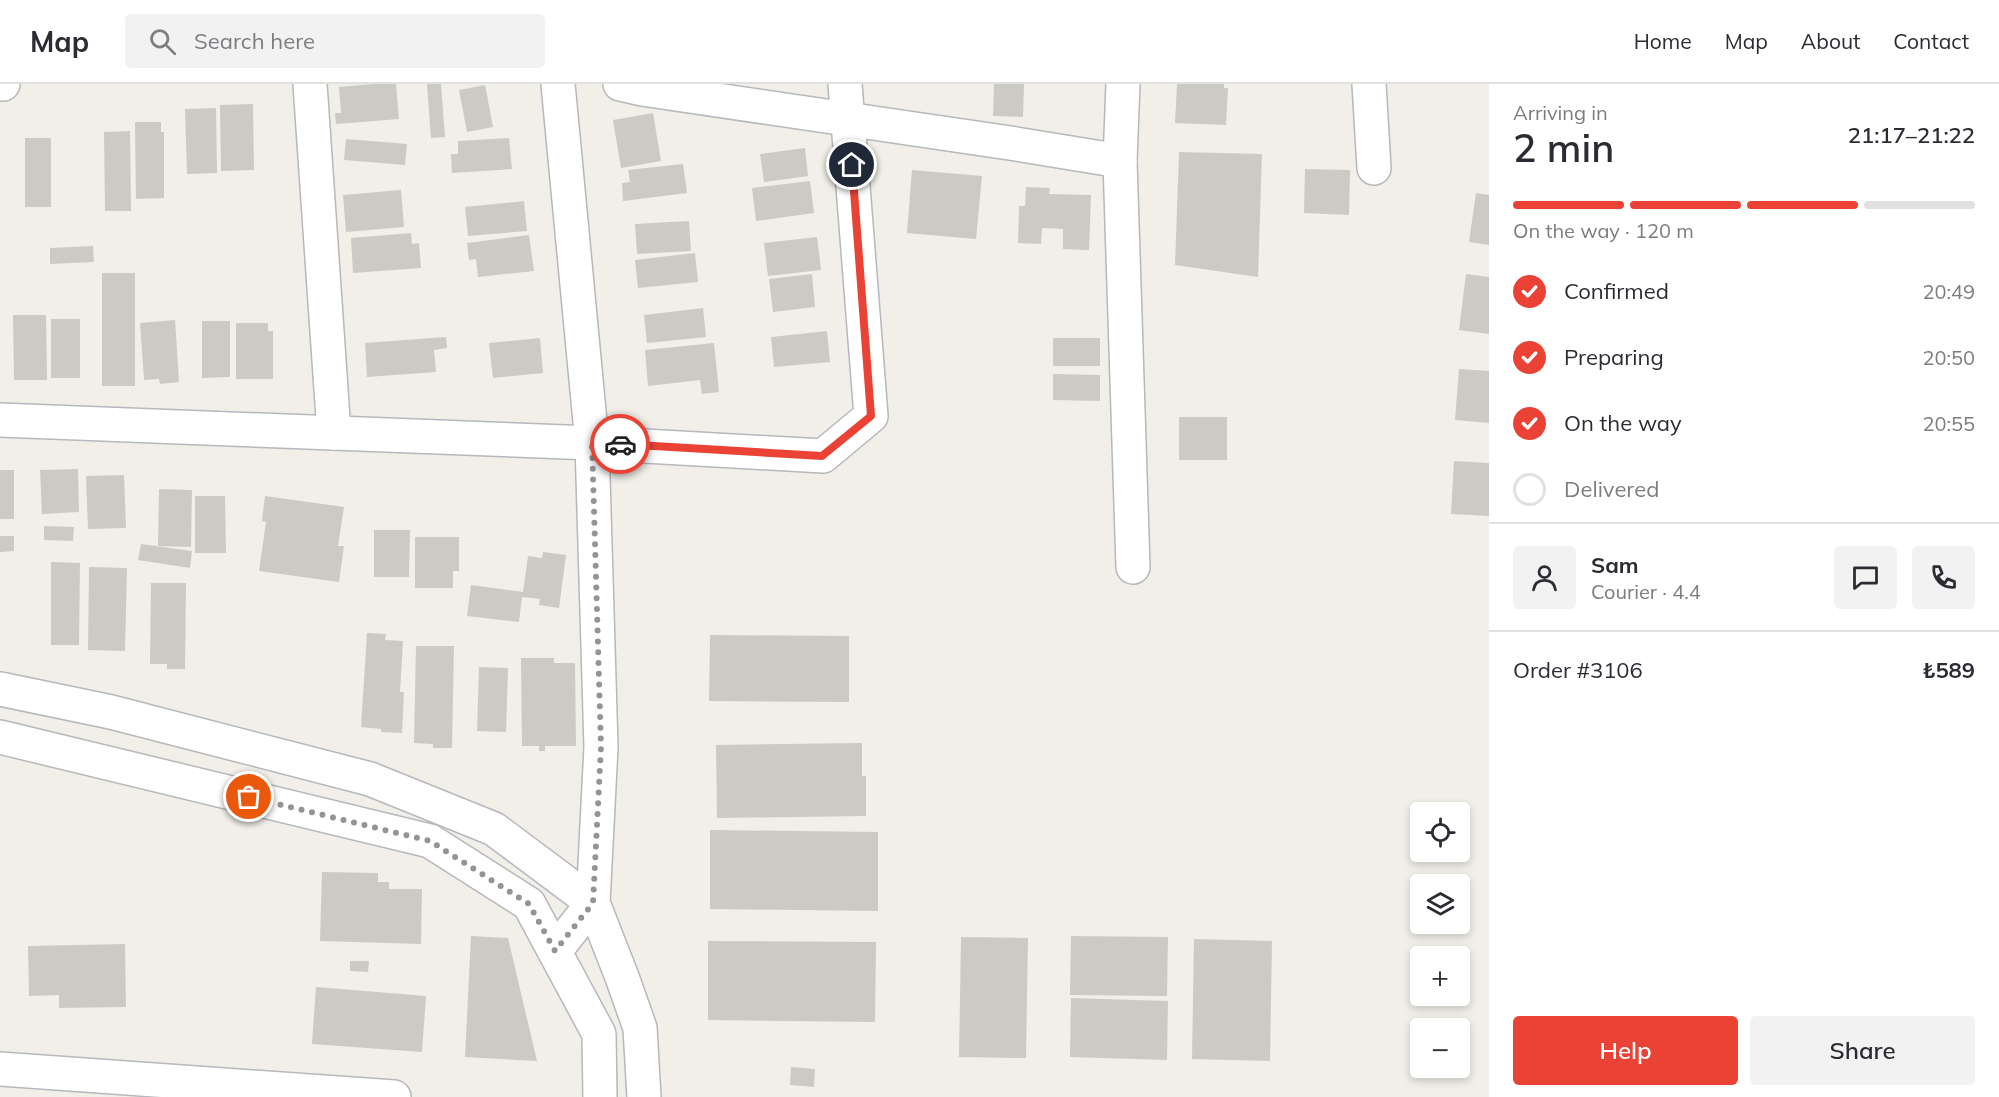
<!DOCTYPE html>
<html lang="en">
<head>
<meta charset="utf-8">
<style>
	:root { --surface:#fff; --page:#f2f2f3; --text:#2b2b33; --muted:#7c7c81; --line:#e1e1e2; --accent:#ea4335 }
	body { margin:0; font-family:Mulish,sans-serif; background:var(--page); color:var(--text); height:100vh; display:flex; flex-direction:column; font-size:22px; white-space:nowrap }
	* { box-sizing:border-box; margin:0 }
	p { font-size:20px; color:var(--muted) }
	.icon { flex:none; width:33px; height:33px; fill:none; stroke:currentColor; stroke-width:2; stroke-linecap:round; stroke-linejoin:round }
	.map { position:relative; flex:1; overflow:hidden }
	.details { display:flex; flex-direction:column; background:var(--surface); width:510px }
	.details>* { flex:none }
	.buttons { position:absolute; left:1410px; top:718px; display:grid; gap:12px }
	.buttons a { display:grid; place-items:center; width:60px; height:60px; border-radius:6px; background:var(--surface); box-shadow:0 3px 9px #0003; font-size:30px }
	.pin { position:absolute; display:grid; place-items:center; width:51px; height:51px; color:#fff; margin:-26px; border:3px solid #fff; border-radius:50%; box-shadow:0 2px 6px #0007 }
	.courier { position:absolute; display:grid; place-items:center; width:60px; height:60px; margin:-30px; border:4px solid #ea4335; border-radius:50%; background:#fff; color:#222; box-shadow:0 2px 8px #0007 }
	.head em { font-style:normal; font-weight:600 }
	.head div { display:flex; flex-direction:column-reverse }
	.head { display:flex; align-items:center; justify-content:space-between; height:102px; padding:0 24px }
	h1 { font-size:39px; font-weight:600; line-height:45px }
	.bar { display:grid; grid-template-columns:repeat(4,1fr); gap:9px 6px; align-content:center; height:72px; padding:0 24px }
	.bar i { height:8px; border-radius:4px; background:var(--line) }
	.bar .selected { background:var(--accent) }
	.bar p { grid-column:span 4 }
	.line { display:flex; align-items:center; gap:15px; padding:0 24px; border-top:2px solid var(--line) }
	.line div { flex:1 }
	.round { display:grid; place-items:center; flex:none; width:63px; height:63px; border-radius:6px; background:var(--page) }
	ol { padding:0 24px; list-style:none }
	li { display:flex; align-items:center; gap:18px; height:66px }
	li p { margin-inline-start:auto }
	li .icon { padding:6px; border-radius:50%; background:var(--accent); color:#fff; stroke-width:4 }
	li:last-child { color:var(--muted) }
	li i { width:33px; height:33px; border:3px solid var(--line); border-radius:50% }
	.action { display:flex; gap:12px; margin-top:auto; padding:12px 24px }
	.action a { flex:1; height:69px; border-radius:6px; background:var(--accent); color:#fff; font-size:24px; font-weight:600; line-height:69px; text-align:center }
	.action a+a { background:var(--page); color:var(--text) }
	header { display:flex; align-items:center; gap:36px; box-sizing:border-box; height:84px; padding:0 30px; background:var(--surface); border-bottom:2px solid var(--line) }
	header strong { font-size:28px }
	nav { display:flex; gap:33px; margin-inline-start:auto; font-size:21px }
	.search { width:420px; height:54px; background:var(--page); display:flex; align-items:center; gap:15px; box-sizing:border-box; padding:0 21px; border-radius:6px; color:var(--muted); font-size:22px }
	main { display:flex; flex:1; min-height:0 }
	.map>svg:first-child { display:block }
</style>
</head>
<body>
<header>
<strong>Map</strong>
<div class="search"><svg class="icon" aria-label="search" viewBox="0 0 24 24"><circle cx="10" cy="10" r="6"/><path d="M15 15l6 6"/></svg>Search here</div>
<nav><a>Home</a><a>Map</a><a>About</a><a>Contact</a></nav>
</header>
<main>
<div class="map">
<svg width="1489" height="1013" viewBox="0 0 1489 1013">
	<rect width="100%" height="100%" fill="#f1efe8"/>
	<g fill="#cccac5">
		<path d="M373,0H396L399,35L336,40L335,29H341L339,3Z"/>
		<path d="M427,0H441L445,53L431,54Z"/>
		<path d="M994,0H1024L1023,33L993,32Z"/>
		<path d="M1177,0H1224V4H1228L1226,41L1175,39Z"/>
		<path d="M485,1L493,43L467,48L459,6Z"/>
		<path d="M253,20L254,86L221,87L220,21Z"/>
		<path d="M216,24L217,89L187,90L185,25Z"/>
		<path d="M653,29L661,77L621,84L613,36Z"/>
		<path d="M135,38H161V48H164V114L136,115Z"/>
		<path d="M130,47L131,127H105L104,48Z"/>
		<rect x="25" y="54" width="26" height="69"/>
		<path d="M509,54L512,85L452,89L451,70H458V57Z"/>
		<path d="M346,55L407,60L405,81L344,76Z"/>
		<path d="M805,64L808,92L764,98L760,70Z"/>
		<path d="M1179,68L1262,70L1258,193L1175,181Z"/>
		<path d="M683,80L687,109L623,117L622,99L630,98L628,86Z"/>
		<path d="M1305,85L1350,86L1349,131L1304,129Z"/>
		<path d="M912,86L982,92L976,155L907,149Z"/>
		<path d="M810,97L814,129L756,137L752,104Z"/>
		<path d="M1026,103L1050,104L1049,110L1091,111L1089,166L1063,165V145L1042,144L1041,160L1018,159L1019,122H1025Z"/>
		<path d="M401,106L404,143L346,148L343,111Z"/>
		<path d="M1476,109L1489,111V161L1469,158Z"/>
		<path d="M524,117L527,147L468,152L465,123Z"/>
		<path d="M689,137L691,167L637,170L635,140Z"/>
		<path d="M411,149L412,160L419,159L421,184L353,189L351,154Z"/>
		<path d="M529,151L534,187L478,193L476,175L469,176L467,159Z"/>
		<path d="M817,153L821,186L768,192L764,159Z"/>
		<path d="M93,162L94,178L50,180V164Z"/>
		<path d="M695,169L698,198L638,204L635,176Z"/>
		<rect x="102" y="189" width="33" height="113"/>
		<path d="M812,190L815,223L773,228L769,195Z"/>
		<path d="M1466,190L1489,193V250L1459,246Z"/>
		<path d="M703,224L706,253L647,259L644,231Z"/>
		<path d="M13,231H46L47,296H14Z"/>
		<rect x="51" y="235" width="29" height="59"/>
		<path d="M175,236L179,298L160,300L159,295L144,296L140,239Z"/>
		<path d="M202,237H230V293L202,294Z"/>
		<path d="M236,239H268V247H273V295H236Z"/>
		<path d="M827,247L830,278L774,283L771,253Z"/>
		<path d="M446,253L447,264L434,266L436,288L367,293L365,259Z"/>
		<path d="M540,254L543,289L493,294L489,259Z"/>
		<rect x="1053" y="254" width="47" height="28"/>
		<path d="M714,259L719,308L702,310L700,296L648,302L645,266Z"/>
		<path d="M1459,285L1489,287V339L1455,336Z"/>
		<path d="M1053,290L1100,291V317L1053,316Z"/>
		<rect x="1179" y="333" width="48" height="43"/>
		<path d="M1454,377L1489,379V432L1451,430Z"/>
		<path d="M78,385L79,428L42,430L40,386Z"/>
		<rect x="0" y="386" width="14" height="49"/>
		<path d="M124,391L126,444L88,445L86,392Z"/>
		<path d="M159,405L192,406L191,463L158,462Z"/>
		<path d="M195,412H225L226,469H195Z"/>
		<path d="M265,412L344,423L338,462H344L339,498L259,487L266,438L262,437Z"/>
		<path d="M44,442L74,443L73,457L44,456Z"/>
		<path d="M374,446H410L409,493H374Z"/>
		<path d="M0,452H14V467L0,468Z"/>
		<path d="M415,453H459V487H453V504H415Z"/>
		<path d="M141,460L192,467L190,484L138,476Z"/>
		<path d="M543,468L566,471L559,524L539,521L540,515L522,513L519,538L467,532L471,501L523,508L528,472L542,474Z"/>
		<path d="M51,478L80,479L79,561H51Z"/>
		<path d="M89,483L127,484L125,567L88,566Z"/>
		<path d="M151,499H186L185,585H167V580H150Z"/>
		<path d="M367,549L386,550L385,556L403,557L400,608H404L402,649L381,648V645L361,643Z"/>
		<path d="M710,551L849,552V618L709,617Z"/>
		<path d="M416,562H454L452,664H433V660L414,659Z"/>
		<path d="M521,574H554V579H575L576,662H545V667H539V662H522Z"/>
		<path d="M479,583L508,584L506,648L477,647Z"/>
		<path d="M862,659V692H866V732L717,734L716,661Z"/>
		<path d="M710,746L878,748V827L710,825Z"/>
		<path d="M322,788L378,789V798H389V805H422L421,860L320,857Z"/>
		<path d="M471,852L508,854L537,977L465,973Z"/>
		<path d="M1071,852L1168,853L1167,912L1070,911Z"/>
		<path d="M961,853L1028,854L1026,974L959,973Z"/>
		<path d="M1194,855L1272,857L1270,977L1192,975Z"/>
		<path d="M708,857L876,858L875,938L708,936Z"/>
		<path d="M125,860L126,923L59,924V911L29,912L28,862Z"/>
		<path d="M350,877H369L368,888L350,887Z"/>
		<path d="M316,903L426,912L422,968L312,960Z"/>
		<path d="M1071,914L1168,917L1167,976L1070,973Z"/>
		<path d="M791,983L815,985L814,1003L790,1001Z"/>
	</g>
	<g fill="none" stroke-linecap="round" stroke-linejoin="round">
		<defs>
			<g id="minor">
				<path d="M0,0H3"/>
				<path d="M310,0L334,349"/>
				<path d="M620,0L642,5L1016,60L1120,77"/>
				<path d="M1123,0L1120,77L1133,483"/>
				<path d="M1369,0L1374,84"/>
				<path d="M0,336L592,359L823,372L871,332L845,0"/>
				<path d="M0,605L111,628L370,695L494,745L593,819L622,893L640,944L644,1013"/>
				<path d="M0,653L430,757L529,820L599,950L600,1013"/>
				<path d="M555,867L593,819L601,663L592,359L558,0"/>
				<path d="M0,985L394,1013"/>
			</g>
		</defs>
		<use href="#minor" stroke="#b5b8bc" stroke-width="36"/>
		<use href="#minor" stroke="#fff" stroke-width="33"/>
	</g>
	<g fill="none" stroke-linecap="round" stroke-linejoin="round">
		<path stroke="#929495" stroke-width="6" stroke-dasharray="0 10.8" d="M249,713L430,757L529,820L555,867L593,819L601,663L592,358L620,360"/>
		<path stroke="#ea4335" stroke-width="8" d="M620,360L822,372L871,332L852,81"/>
	</g>
</svg>
<div class="buttons">
<a><svg class="icon" aria-label="locate" viewBox="0 0 24 24"><circle cx="12" cy="12" r="6"/><path d="M12 2v4M12 18v4M2 12h4M18 12h4"/></svg></a>
<a><svg class="icon" aria-label="layers" viewBox="0 0 24 24"><path d="M12 4l9 5-9 5-9-5zM3 14l9 5 9-5"/></svg></a>
<a>+</a>
<a>−</a>
</div>
<div class="pin" style="left:249px;top:713px;background:#ea580c"><svg class="icon" aria-label="bag" viewBox="0 0 24 24"><path d="M5 8h14l-1 12H6zM9 8a3 3 0 0 1 6 0"/></svg></div>
<div class="pin" style="left:852px;top:81px;background:#1f2937"><svg class="icon" aria-label="home" viewBox="0 0 24 24"><path d="M3 11l9-7 9 7M6 9v11h12V9"/></svg></div>
<div class="courier" style="left:620px;top:360px"><svg class="icon" aria-label="car" viewBox="0 0 24 24"><path d="M5 17H2v-5l4-1 3-4h7l3 4 3 1v5h-3M9 17h6M6 11h13"/><circle cx="7" cy="17" r="2"/><circle cx="17" cy="17" r="2"/></svg></div>
</div>
<section class="details">
<div class="head"><div><h1>2 min</h1><p>Arriving in</p></div><em>21:17–21:22</em></div>
<div class="bar"><i class="selected"></i><i class="selected"></i><i class="selected"></i><i></i><p>On the way · 120 m</p></div>
<ol>
<li><svg class="icon" aria-label="check" viewBox="0 0 24 24"><path d="M5 12l5 5 9-10"/></svg>Confirmed<p>20:49</p></li>
<li><svg class="icon" aria-label="check" viewBox="0 0 24 24"><path d="M5 12l5 5 9-10"/></svg>Preparing<p>20:50</p></li>
<li><svg class="icon" aria-label="check" viewBox="0 0 24 24"><path d="M5 12l5 5 9-10"/></svg>On the way<p>20:55</p></li>
<li><i></i>Delivered</li>
</ol>
<div class="line" style="height:108px"><a class="round"><svg class="icon" aria-label="person" viewBox="0 0 24 24"><circle cx="12" cy="8" r="4"/><path d="M4 21q1-7 8-7t8 7"/></svg></a><div><b>Sam</b><p>Courier · 4.4</p></div><a class="round"><svg class="icon" aria-label="chat" viewBox="0 0 24 24"><path d="M4 5h16v11H9l-5 4z"/></svg></a><a class="round"><svg class="icon" aria-label="phone" viewBox="0 0 24 24"><path d="M5 4h4l2 5-3 2q2 4 5 5l2-3 5 2v4C11 20 4 13 5 4z"/></svg></a></div>
<div class="line" style="height:78px"><div>Order #3106</div><b>₺589</b></div>
<div class="action"><a>Help</a><a>Share</a></div>
</section>
</main>
</body>
</html>
